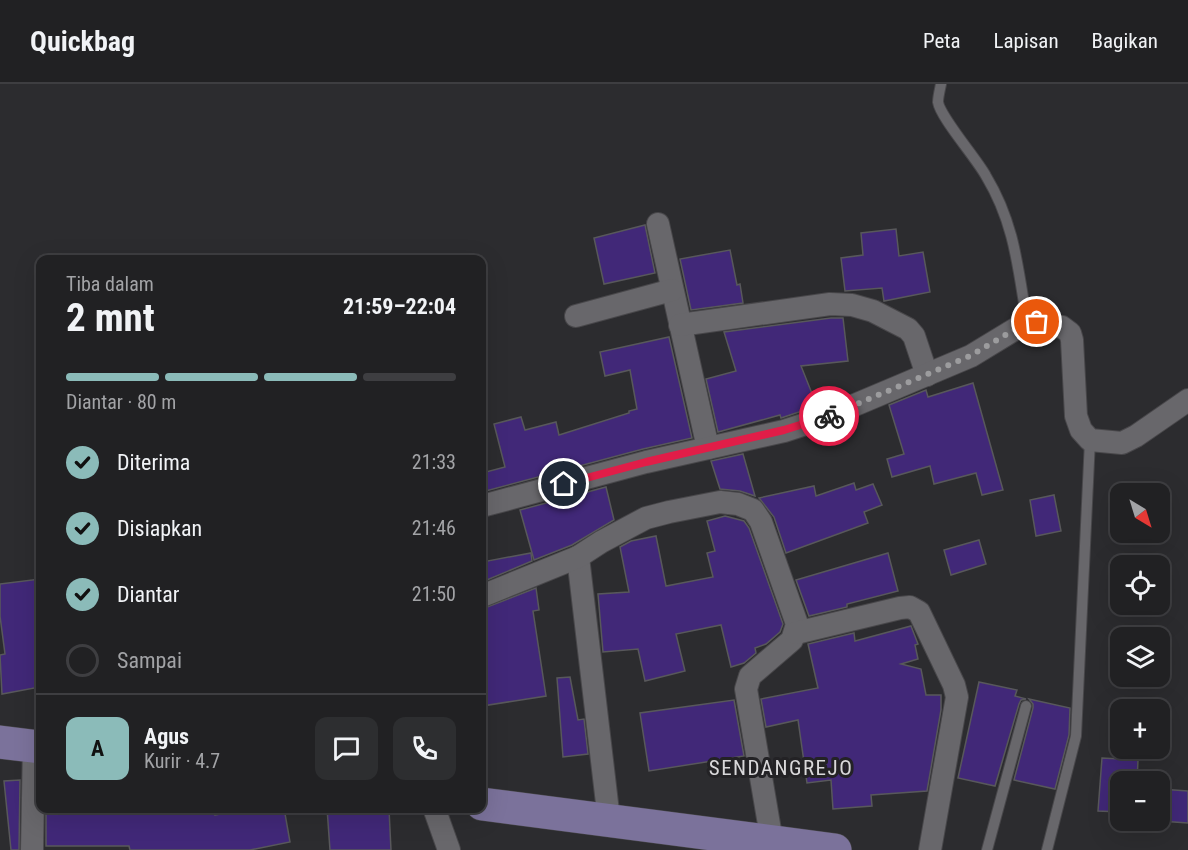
<!DOCTYPE html>
<html lang="id">
<head>
<meta charset="utf-8">
<style>
	:root { --surface:#212123; --page:#2d2e30; --text:#f1f3f6; --muted:#a2a3a6; --line:#3e3e41; --accent:#8bbbb9 }
	body { margin:0; font-family:"Roboto Condensed",sans-serif; background:var(--page); color:var(--text); height:100vh; display:flex; flex-direction:column; font-size:22px; white-space:nowrap }
	* { box-sizing:border-box; margin:0 }
	p { font-size:20px; color:var(--muted) }
	.icon { flex:none; width:33px; height:33px; fill:none; stroke:currentColor; stroke-width:2; stroke-linecap:round; stroke-linejoin:round }
	.map { position:relative; flex:1; overflow:hidden }
	.panel { position:absolute; left:36px; top:171px; width:450px; height:558px; display:flex; flex-direction:column; background:var(--surface); border-radius:12px; box-shadow:0 6px 24px #0002,0 0 0 2px var(--line) }
	.panel>* { flex:none }
	.needle { width:39px; rotate:142deg }
	.tools { position:absolute; left:1110px; top:399px; display:grid; gap:12px }
	.tools a { display:grid; place-items:center; width:60px; height:60px; border-radius:12px; background:var(--surface); box-shadow:0 6px 24px #0002,0 0 0 2px var(--line); font-size:30px }
	.pin { position:absolute; display:grid; place-items:center; width:51px; height:51px; color:#fff; margin:-26px; border:3px solid #fff; border-radius:50%; box-shadow:0 2px 6px #0007 }
	.courier { position:absolute; display:grid; place-items:center; width:60px; height:60px; margin:-30px; border:4px solid #e11d48; border-radius:50%; background:#fff; color:#222; box-shadow:0 2px 8px #0007 }
	.summary em { font-style:normal; font-weight:700 }
	.summary div { display:flex; flex-direction:column-reverse }
	.summary { display:flex; align-items:center; justify-content:space-between; height:102px; padding:0 30px }
	h1 { font-size:39px; font-weight:700; line-height:45px }
	.bar { display:grid; grid-template-columns:repeat(4,1fr); gap:9px 6px; align-content:center; height:72px; padding:0 30px }
	.bar i { height:8px; border-radius:4px; background:var(--line) }
	.bar .on { background:var(--accent) }
	.bar p { grid-column:span 4 }
	.line { display:flex; align-items:center; gap:15px; padding:0 30px; border-top:2px solid var(--line) }
	.line div { flex:1 }
	.round { display:grid; place-items:center; flex:none; width:63px; height:63px; border-radius:12px; background:var(--page) }
	ol { padding:0 30px; list-style:none }
	li { display:flex; align-items:center; gap:18px; height:66px }
	li p { margin-inline-start:auto }
	li .icon { padding:6px; border-radius:50%; background:var(--accent); color:#111; stroke-width:4 }
	li:last-child { color:var(--muted) }
	li i { width:33px; height:33px; border:3px solid var(--line); border-radius:50% }
	header { display:flex; align-items:center; gap:36px; box-sizing:border-box; height:84px; padding:0 30px; background:var(--surface); border-bottom:2px solid var(--line) }
	header strong { font-size:28px }
	nav { display:flex; gap:33px; margin-inline-start:auto; font-size:21px }
	.map>svg:first-child { display:block }
</style>
</head>
<body>
<header>
<strong>Quickbag</strong>
<nav><a>Peta</a><a>Lapisan</a><a>Bagikan</a></nav>
</header>
<div class="map">
<svg width="1188" height="766" viewBox="0 0 1188 766">
	<rect width="100%" height="100%" fill="#2c2c2f"/>
	<g fill="#412878" stroke="#58585b" stroke-width="1.5">
		<path d="M645,141L655,189L604,200L594,154Z"/>
		<path d="M896,145L899,172L923,168L930,208L884,217L882,204L845,207L841,174L863,171L861,149Z"/>
		<path d="M730,166L737,201L740,200L743,219L691,226L680,175Z"/>
		<path d="M831,234H843L848,277L801,282L817,322L781,334L780,331L718,348L706,295L736,287L724,248Z"/>
		<path d="M669,253L692,354L643,365L482,408V389L505,383L494,340L521,333L525,346L556,338L559,351L629,329V327L637,325L630,286L605,292L600,268Z"/>
		<path d="M973,299L1003,406L982,411L976,389L934,400L930,382L892,393L887,375L904,370L889,321L926,306L928,313Z"/>
		<path d="M743,370L755,412L740,407L720,405L711,377Z"/>
		<path d="M854,399L856,406L873,400L882,421L864,428L868,439L786,469L774,433L759,414L814,402L816,412Z"/>
		<path d="M606,403L614,436L572,461L534,476L520,426Z"/>
		<path d="M1054,411L1061,447L1036,452L1030,416Z"/>
		<path d="M725,432L744,437L749,444L783,540L780,548L766,560L755,564L756,569L744,579L731,583L721,541L676,550L685,587L645,597L638,565L603,568L598,510L629,508L620,463L631,457L656,452L666,502L713,493L707,469L715,467L707,437Z"/>
		<path d="M979,456L986,480L951,491L944,466Z"/>
		<path d="M531,469L532,477L482,498V478Z"/>
		<path d="M888,469L898,507L847,520V523L809,532L796,496Z"/>
		<path d="M40,495V603L2,610L0,571L5,570L0,532V500Z"/>
		<path d="M536,504L539,526L533,527L546,612L482,622V525Z"/>
		<path d="M911,542L918,560L915,561L918,575L901,580L921,585L926,611H941V626L927,707L871,711L872,722L833,725L831,696L807,699L798,636L766,643L761,615L818,604L808,560L854,549L855,557Z"/>
		<path d="M570,593L578,636L584,635L588,670L563,673L557,594Z"/>
		<path d="M979,598L1017,606L1015,612L1026,615L1021,616L1019,620L995,702L958,694Z"/>
		<path d="M1029,615L1070,624L1069,651L1055,705L1014,696L1033,624V620Z"/>
		<path d="M734,616L744,672L649,687L640,629Z"/>
		<path d="M1102,674L1138,676L1137,698H1120V728L1098,727Z"/>
		<path d="M20,696L19,766H11L4,697Z"/>
		<path d="M1160,705L1188,707V739L1160,737Z"/>
		<path d="M46,724H214L215,731L248,724H284L290,758L250,766H130L129,762H46Z"/>
		<path d="M327,724H364V726L389,725L391,766H330Z"/>
	</g>
	<g fill="none" stroke-linecap="round" stroke-linejoin="round">
		<defs>
			<g id="lane">
				<path d="M941,0C940,5 938,13 938,18C940,33 977,75 986,92C1015,140 1018,185 1027,238"/>
				<path d="M987,766L1026,622"/>
				<path d="M1047,766L1076,652L1090,356"/>
			</g>
			<g id="street">
				<path d="M658,140L708,364"/>
				<path d="M576,232L672,206"/>
				<path d="M680,241L830,220L852,221L873,227L908,245L914,252L927,291"/>
				<path d="M482,422L646,378L784,347L824,334L971,272L1027,238L1062,243L1070,249L1072,256L1076,332L1081,346L1090,356L1122,359L1136,352L1188,316"/>
				<path d="M578,473L609,736"/>
				<path d="M482,512L578,473L601,458L646,434L669,428L720,418L738,420L753,426L761,438L797,540L792,556L750,592L746,605L772,758"/>
				<path d="M796,549L900,524L910,523L919,528L954,601L957,613L930,766"/>
				<path d="M434,724L449,766"/>
				<path d="M32,766L34,662"/>
			</g>
			<g id="primary">
				<path d="M0,658L40,663"/>
				<path d="M482,720L835,766"/>
			</g>
		</defs>
		<use href="#lane" stroke="#48474a" stroke-width="12"/>
		<use href="#street" stroke="#48474a" stroke-width="24"/>
		<use href="#primary" stroke="#48474a" stroke-width="34"/>
		<use href="#lane" stroke="#68676b" stroke-width="10"/>
		<use href="#street" stroke="#68676b" stroke-width="22"/>
		<use href="#primary" stroke="#7b729b" stroke-width="33"/>
	</g>
	<g fill="none" stroke-linecap="round" stroke-linejoin="round">
		<path stroke="#9c9c9e" stroke-width="6" stroke-dasharray="0 10.8" d="M829,332L970,272L1027,238H1037"/>
		<path stroke="#e11d48" stroke-width="8" d="M564,400L646,378L784,346L829,332"/>
	</g>
	<g text-anchor="middle" stroke-width="6" stroke-linejoin="round" paint-order="stroke">
		<g font-size="21" letter-spacing="1.5" fill="#d9d8da" stroke="#232225">
			<text x="781" y="691">SENDANGREJO</text>
		</g>
	</g>
</svg>
<div class="tools">
<a><svg class="needle" viewBox="-14 -14 28 28"><path d="M0-13l5 13h-10z" fill="#e53935"/><path d="M0 13l5-13h-10z" fill="#a2a3a6"/></svg></a>
<a><svg class="icon" aria-label="locate" viewBox="0 0 24 24"><circle cx="12" cy="12" r="6"/><path d="M12 2v4M12 18v4M2 12h4M18 12h4"/></svg></a>
<a><svg class="icon" aria-label="layers" viewBox="0 0 24 24"><path d="M12 4l9 5-9 5-9-5zM3 14l9 5 9-5"/></svg></a>
<a>+</a>
<a>−</a>
</div>
<div class="pin" style="left:1037px;top:238px;background:#ea580c"><svg class="icon" aria-label="bag" viewBox="0 0 24 24"><path d="M5 8h14l-1 12H6zM9 8a3 3 0 0 1 6 0"/></svg></div>
<div class="pin" style="left:564px;top:400px;background:#1f2937"><svg class="icon" aria-label="home" viewBox="0 0 24 24"><path d="M3 11l9-7 9 7M6 9v11h12V9"/></svg></div>
<div class="courier" style="left:829px;top:332px"><svg class="icon" aria-label="bike" viewBox="0 0 24 24"><circle cx="6" cy="16" r="4"/><circle cx="18" cy="16" r="4"/><path d="M6 16l4-8h5l3 8M10 8l3 8H6M13 5h3"/></svg></div>
<section class="panel">
<div class="summary"><div><h1>2 mnt</h1><p>Tiba dalam</p></div><em>21:59–22:04</em></div>
<div class="bar"><i class="on"></i><i class="on"></i><i class="on"></i><i></i><p>Diantar · 80 m</p></div>
<ol>
<li><svg class="icon" aria-label="check" viewBox="0 0 24 24"><path d="M5 12l5 5 9-10"/></svg>Diterima<p>21:33</p></li>
<li><svg class="icon" aria-label="check" viewBox="0 0 24 24"><path d="M5 12l5 5 9-10"/></svg>Disiapkan<p>21:46</p></li>
<li><svg class="icon" aria-label="check" viewBox="0 0 24 24"><path d="M5 12l5 5 9-10"/></svg>Diantar<p>21:50</p></li>
<li><i></i>Sampai</li>
</ol>
<div class="line" style="height:108px"><b class="round" style="background:var(--accent);color:#111">A</b><div><b>Agus</b><p>Kurir · 4.7</p></div><a class="round"><svg class="icon" aria-label="chat" viewBox="0 0 24 24"><path d="M4 5h16v11H9l-5 4z"/></svg></a><a class="round"><svg class="icon" aria-label="phone" viewBox="0 0 24 24"><path d="M5 4h4l2 5-3 2q2 4 5 5l2-3 5 2v4C11 20 4 13 5 4z"/></svg></a></div>
</section>
</div>
</body>
</html>
